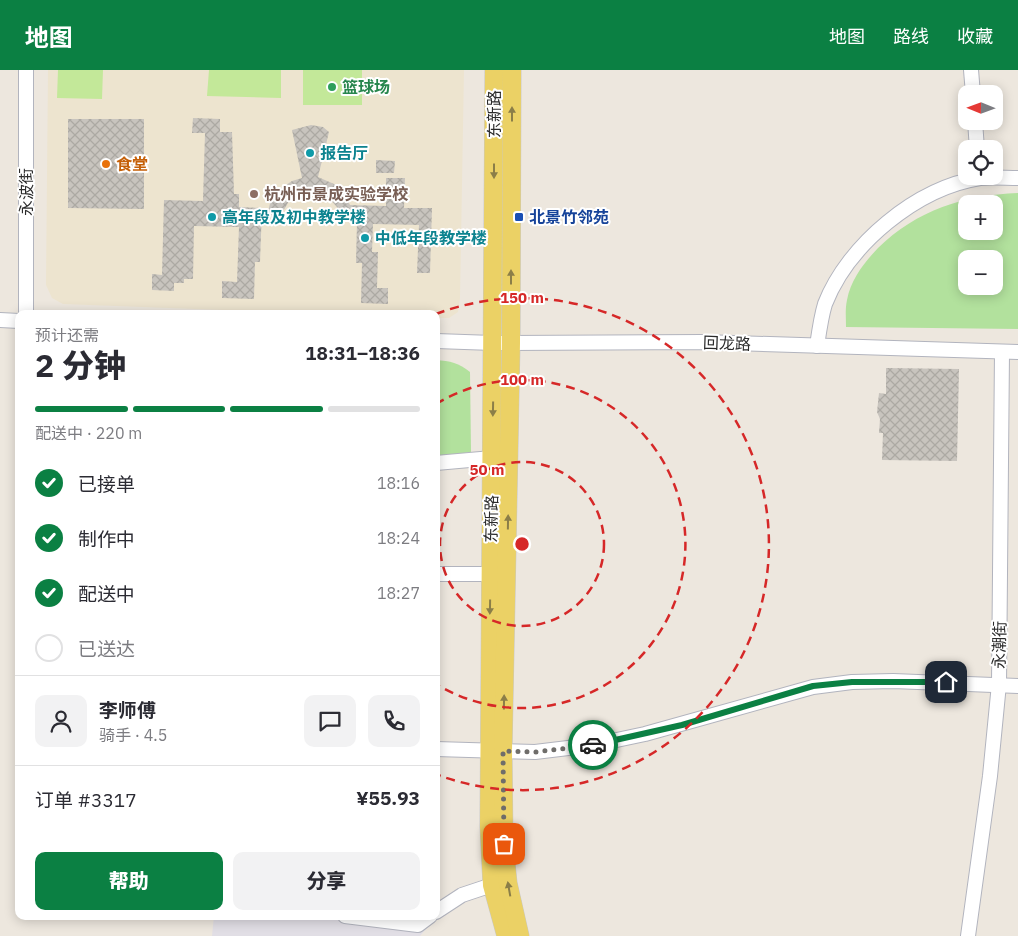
<!DOCTYPE html>
<html lang="zh">
<head>
<meta charset="utf-8">
<style>
	:root { --surface:#fff; --page:#f2f2f3; --text:#2b2b33; --muted:#7c7c81; --line:#e1e1e2; --accent:#0b8043 }
	body { margin:0; font-family:"IBM Plex Sans","Noto Sans SC",sans-serif; background:var(--page); color:var(--text); height:100vh; display:flex; flex-direction:column; font-size:19px; white-space:nowrap }
	* { box-sizing:border-box; margin:0 }
	p { font-size:16px; color:var(--muted) }
	.icon { flex:none; width:28px; height:28px; fill:none; stroke:currentColor; stroke-width:2; stroke-linecap:round; stroke-linejoin:round }
	.map { position:relative; flex:1; overflow:hidden }
	.details { position:absolute; left:15px; top:240px; width:425px; height:610px; display:flex; flex-direction:column; background:var(--surface); border-radius:10px; box-shadow:0 2px 12px #0003 }
	.details>* { flex:none }
	.needle { width:32px; rotate:271deg }
	.controls { position:absolute; left:958px; top:15px; display:grid; gap:10px }
	.controls a { display:grid; place-items:center; width:45px; height:45px; border-radius:10px; background:var(--surface); box-shadow:0 2px 12px #0003; font-size:25px }
	.pin { position:absolute; display:grid; place-items:center; width:42px; height:42px; color:#fff; margin:-21px; border-radius:10px; box-shadow:0 2px 8px #0006 }
	.courier { position:absolute; display:grid; place-items:center; width:50px; height:50px; margin:-25px; border:4px solid #0b8043; border-radius:50%; background:#fff; color:#222; box-shadow:0 1px 6px #0007 }
	.overview em { font-style:normal; font-weight:800 }
	.overview div { display:flex; flex-direction:column-reverse }
	.overview { display:flex; align-items:center; justify-content:space-between; height:85px; padding:0 20px }
	h1 { font-size:32px; font-weight:800; line-height:38px }
	.bar { display:grid; grid-template-columns:repeat(4,1fr); gap:8px 5px; align-content:center; height:60px; padding:0 20px }
	.bar i { height:6px; border-radius:4px; background:var(--line) }
	.bar .current { background:var(--accent) }
	.bar p { grid-column:span 4 }
	.line { display:flex; align-items:center; gap:12px; padding:0 20px; border-top:1px solid var(--line) }
	.line div { flex:1 }
	.round { display:grid; place-items:center; flex:none; width:52px; height:52px; border-radius:10px; background:var(--page) }
	ol { padding:0 20px; list-style:none }
	li { display:flex; align-items:center; gap:15px; height:55px }
	li p { margin-inline-start:auto }
	li .icon { padding:5px; border-radius:50%; background:var(--accent); color:#fff; stroke-width:4 }
	li:last-child { color:var(--muted) }
	li i { width:28px; height:28px; border:2px solid var(--line); border-radius:50% }
	.primary-button { display:flex; gap:10px; margin-top:auto; padding:10px 20px }
	.primary-button a { flex:1; height:58px; border-radius:10px; background:var(--accent); color:#fff; font-size:20px; font-weight:800; line-height:58px; text-align:center }
	.primary-button a+a { background:var(--page); color:var(--text) }
	header { display:flex; align-items:center; gap:30px; box-sizing:border-box; height:70px; padding:0 25px; background:var(--accent); color:#fff }
	header strong { font-size:24px }
	nav { display:flex; gap:28px; margin-inline-start:auto; font-size:18px }
	.map>svg:first-child { display:block }
</style>
</head>
<body>
<header>
<strong>地图</strong>
<nav><a>地图</a><a>路线</a><a>收藏</a></nav>
</header>
<div class="map">
<svg width="1018" height="866" viewBox="0 0 1018 866">
	<defs>
		<pattern id="building-cross-hatch" width="8" height="8" patternUnits="userSpaceOnUse" patternTransform="scale(1.25)"><rect width="8" height="8" fill="#c8c4be"/><path d="M0 0l8 8M0 8l8-8" fill="none" stroke="#aca9a3"/></pattern>
	</defs>
	<rect width="100%" height="100%" fill="#ede7de"/>
	<path fill="#e1dee5" d="M214,846H385L411,849L426,859L420,866H212Z"/>
	<path fill="#ede4cf" d="M48,0H464L460,228L458,242L449,248H436V244H327L63,234L52,228L46,215Z"/>
	<g fill="#b2e19d" fill-rule="evenodd">
		<path d="M1018,123V259L846,257C846,248 845,239 847,230C851,209 864,193 878,178C917,140 964,125 1018,123ZM966,134H994V161H966ZM966,189H994V216H966Z"/>
		<path d="M436,290C450,291 459,293 470,302L471,382L436,387Z"/>
	</g>
	<g fill="#c3e899">
		<path d="M58,0H103L102,29L57,28Z"/>
		<path d="M209,0H281V28L207,26Z"/>
		<rect x="303" y="0" width="59" height="35"/>
	</g>
	<g fill="url(#building-cross-hatch)">
		<path d="M193,48L220,49V62H232L234,124H239V137L262,138L260,192H255L254,229L222,228V211L237,212L239,157L194,156L193,209H184V213H174V221L152,220V204L162,205L164,130L203,131L205,63H192Z"/>
		<path d="M68,49H144V139L68,138Z"/>
		<path d="M311,55L323,57L329,62L318,107L334,114L344,124L350,135L386,136V108H405L404,138H432L430,203H417L419,155L373,154L372,182H378L377,218H388V234L361,233L362,193H356L357,151H343L337,137L328,127L317,122H304L289,131L281,145H267L271,130L280,119L292,111L302,108L292,60Z"/>
		<path d="M376,90L395,91L394,103H376Z"/>
		<path d="M886,298L959,299L957,391L882,390L883,363H879L880,349L877,342L879,323L886,324Z"/>
	</g>
	<g fill="none" stroke-linecap="round" stroke-linejoin="round">
		<defs>
			<g id="minor">
				<path d="M971,0L973,24"/>
				<path d="M975,51L977,79"/>
				<path d="M26,244V0"/>
				<path d="M0,250L19,251"/>
				<path d="M436,271L493,273L703,272L1018,282"/>
				<path d="M817,276C819,262 821,247 825,234C848,175 916,118 980,108C992,107 1006,108 1018,108"/>
				<path d="M436,393L492,388"/>
				<path d="M436,504H490"/>
				<path d="M436,679L535,682L593,675L645,664L813,617L852,612L893,611L1018,616"/>
				<path d="M436,842L462,825L492,815"/>
				<path d="M345,846L418,855L430,846"/>
				<path d="M968,866L990,706L999,614L1002,282"/>
			</g>
			<g id="major">
				<path d="M494,0L489,756L492,815L506,866"/>
				<path d="M512,0L511,273L503,681L504,774L508,813L520,866"/>
			</g>
		</defs>
		<use href="#minor" stroke="#b2b4be" stroke-width="16"/>
		<use href="#major" stroke="#c8c8c8" stroke-width="19"/>
		<use href="#minor" stroke="#fff" stroke-width="14"/>
		<use href="#major" stroke="#ebd165" stroke-width="18"/>
	</g>
	<defs><path id="oneway-solid" d="M-6-.8H1V-3.2L6.5 0L1 3.2V.8H-6Z" transform="scale(1.25)"/></defs>
	<g fill="#8b7e48">
		<use href="#oneway-solid" transform="translate(512 44) rotate(-90)"/>
		<use href="#oneway-solid" transform="translate(494 101) rotate(90)"/>
		<use href="#oneway-solid" transform="translate(511 207) rotate(-90)"/>
		<use href="#oneway-solid" transform="translate(493 339) rotate(91)"/>
		<use href="#oneway-solid" transform="translate(508 452) rotate(-89)"/>
		<use href="#oneway-solid" transform="translate(490 537) rotate(91)"/>
		<use href="#oneway-solid" transform="translate(504 632) rotate(-89)"/>
		<use href="#oneway-solid" transform="translate(509 819) rotate(-100)"/>
	</g>
	<g fill="none" stroke-linecap="round" stroke-linejoin="round">
		<path stroke="#6f6d6a" stroke-width="5" stroke-dasharray="0 9" d="M504,774L503,681L535,682L593,675"/>
		<path stroke="#0b8043" stroke-width="6" d="M593,675L682,655L813,616L852,612H946"/>
	</g>
	<g fill="none" stroke="#d62828" stroke-width="2.5" stroke-dasharray="9 6">
		<circle cx="522" cy="474" r="82"/>
		<path d="M436 334A164 164 0 1 1 436 614"/>
		<path d="M436 244A246 246 0 1 1 438 705"/>
	</g>
	<circle fill="#2e9e5b" stroke="#fff" stroke-width="2" cx="332" cy="17" r="5"/>
	<g fill="#0f9aa8" stroke="#fff" stroke-width="2">
		<circle cx="310" cy="83" r="5"/>
		<circle cx="212" cy="147" r="5"/>
		<circle cx="365" cy="168" r="5"/>
	</g>
	<circle fill="#e8710a" stroke="#fff" stroke-width="2" cx="106" cy="94" r="5"/>
	<circle fill="#8d6e63" stroke="#fff" stroke-width="2" cx="254" cy="124" r="5"/>
	<rect fill="#1a4fb4" stroke="#fff" stroke-width="2" x="514" y="142" width="10" height="10" rx="2.5"/>
	<g text-anchor="middle" stroke-width="4" stroke-linejoin="round" paint-order="stroke">
		<g font-size="16" font-weight="bold" fill="#27864d" stroke="#fff" text-anchor="start">
			<text x="342" y="23">篮球场</text>
		</g>
		<g font-size="16" fill="#2b2b2b" stroke="#fff">
			<text transform="translate(494 44) rotate(-90)" y="6">东新路</text>
			<text transform="translate(26 122) rotate(-90)" y="6">永波街</text>
			<text transform="translate(727 273) rotate(2)" y="6">回龙路</text>
			<text transform="translate(491 449) rotate(-89)" y="6">东新路</text>
			<text transform="translate(999 575) rotate(-89)" y="6">永潮街</text>
		</g>
		<g font-size="16" font-weight="bold" fill="#0d838f" stroke="#fff" text-anchor="start">
			<text x="320" y="89">报告厅</text>
			<text x="222" y="153">高年段及初中教学楼</text>
			<text x="375" y="174">中低年段教学楼</text>
		</g>
		<g font-size="16" font-weight="bold" fill="#c56008" stroke="#fff" text-anchor="start">
			<text x="116" y="100">食堂</text>
		</g>
		<g font-size="16" font-weight="bold" fill="#785e54" stroke="#fff" text-anchor="start">
			<text x="264" y="130">杭州市景成实验学校</text>
		</g>
		<g font-size="16" font-weight="bold" fill="#164399" stroke="#fff" text-anchor="start">
			<text x="529" y="153">北景竹邻苑</text>
		</g>
	</g>
	<circle cx="522" cy="474" r="8" fill="#d62828" stroke="#fff" stroke-width="2.5"/>
	<g font-size="15" text-anchor="middle" font-weight="bold" fill="#d62828" stroke="#fff" stroke-width="4" stroke-linejoin="round" paint-order="stroke">
		<text x="522" y="233">150 m</text>
		<text x="522" y="315">100 m</text>
		<text x="487" y="405">50 m</text>
	</g>
</svg>
<div class="controls">
<a><svg class="needle" viewBox="-14 -14 28 28"><path d="M0-13l5 13h-10z" fill="#e53935"/><path d="M0 13l5-13h-10z" fill="#7c7c81"/></svg></a>
<a><svg class="icon" aria-label="locate" viewBox="0 0 24 24"><circle cx="12" cy="12" r="6"/><path d="M12 2v4M12 18v4M2 12h4M18 12h4"/></svg></a>
<a>+</a>
<a>−</a>
</div>
<div class="pin" style="left:504px;top:774px;background:#ea580c"><svg class="icon" aria-label="bag" viewBox="0 0 24 24"><path d="M5 8h14l-1 12H6zM9 8a3 3 0 0 1 6 0"/></svg></div>
<div class="pin" style="left:946px;top:612px;background:#1f2937"><svg class="icon" aria-label="home" viewBox="0 0 24 24"><path d="M3 11l9-7 9 7M6 9v11h12V9"/></svg></div>
<div class="courier" style="left:593px;top:675px"><svg class="icon" aria-label="car" viewBox="0 0 24 24"><path d="M5 17H2v-5l4-1 3-4h7l3 4 3 1v5h-3M9 17h6M6 11h13"/><circle cx="7" cy="17" r="2"/><circle cx="17" cy="17" r="2"/></svg></div>
<section class="details">
<div class="overview"><div><h1>2 分钟</h1><p>预计还需</p></div><em>18:31–18:36</em></div>
<div class="bar"><i class="current"></i><i class="current"></i><i class="current"></i><i></i><p>配送中 · 220 m</p></div>
<ol>
<li><svg class="icon" aria-label="check" viewBox="0 0 24 24"><path d="M5 12l5 5 9-10"/></svg>已接单<p>18:16</p></li>
<li><svg class="icon" aria-label="check" viewBox="0 0 24 24"><path d="M5 12l5 5 9-10"/></svg>制作中<p>18:24</p></li>
<li><svg class="icon" aria-label="check" viewBox="0 0 24 24"><path d="M5 12l5 5 9-10"/></svg>配送中<p>18:27</p></li>
<li><i></i>已送达</li>
</ol>
<div class="line" style="height:90px"><a class="round"><svg class="icon" aria-label="person" viewBox="0 0 24 24"><circle cx="12" cy="8" r="4"/><path d="M4 21q1-7 8-7t8 7"/></svg></a><div><b>李师傅</b><p>骑手 · 4.5</p></div><a class="round"><svg class="icon" aria-label="chat" viewBox="0 0 24 24"><path d="M4 5h16v11H9l-5 4z"/></svg></a><a class="round"><svg class="icon" aria-label="phone" viewBox="0 0 24 24"><path d="M5 4h4l2 5-3 2q2 4 5 5l2-3 5 2v4C11 20 4 13 5 4z"/></svg></a></div>
<div class="line" style="height:65px"><div>订单 #3317</div><b>¥55.93</b></div>
<div class="primary-button"><a>帮助</a><a>分享</a></div>
</section>
</div>
</body>
</html>
